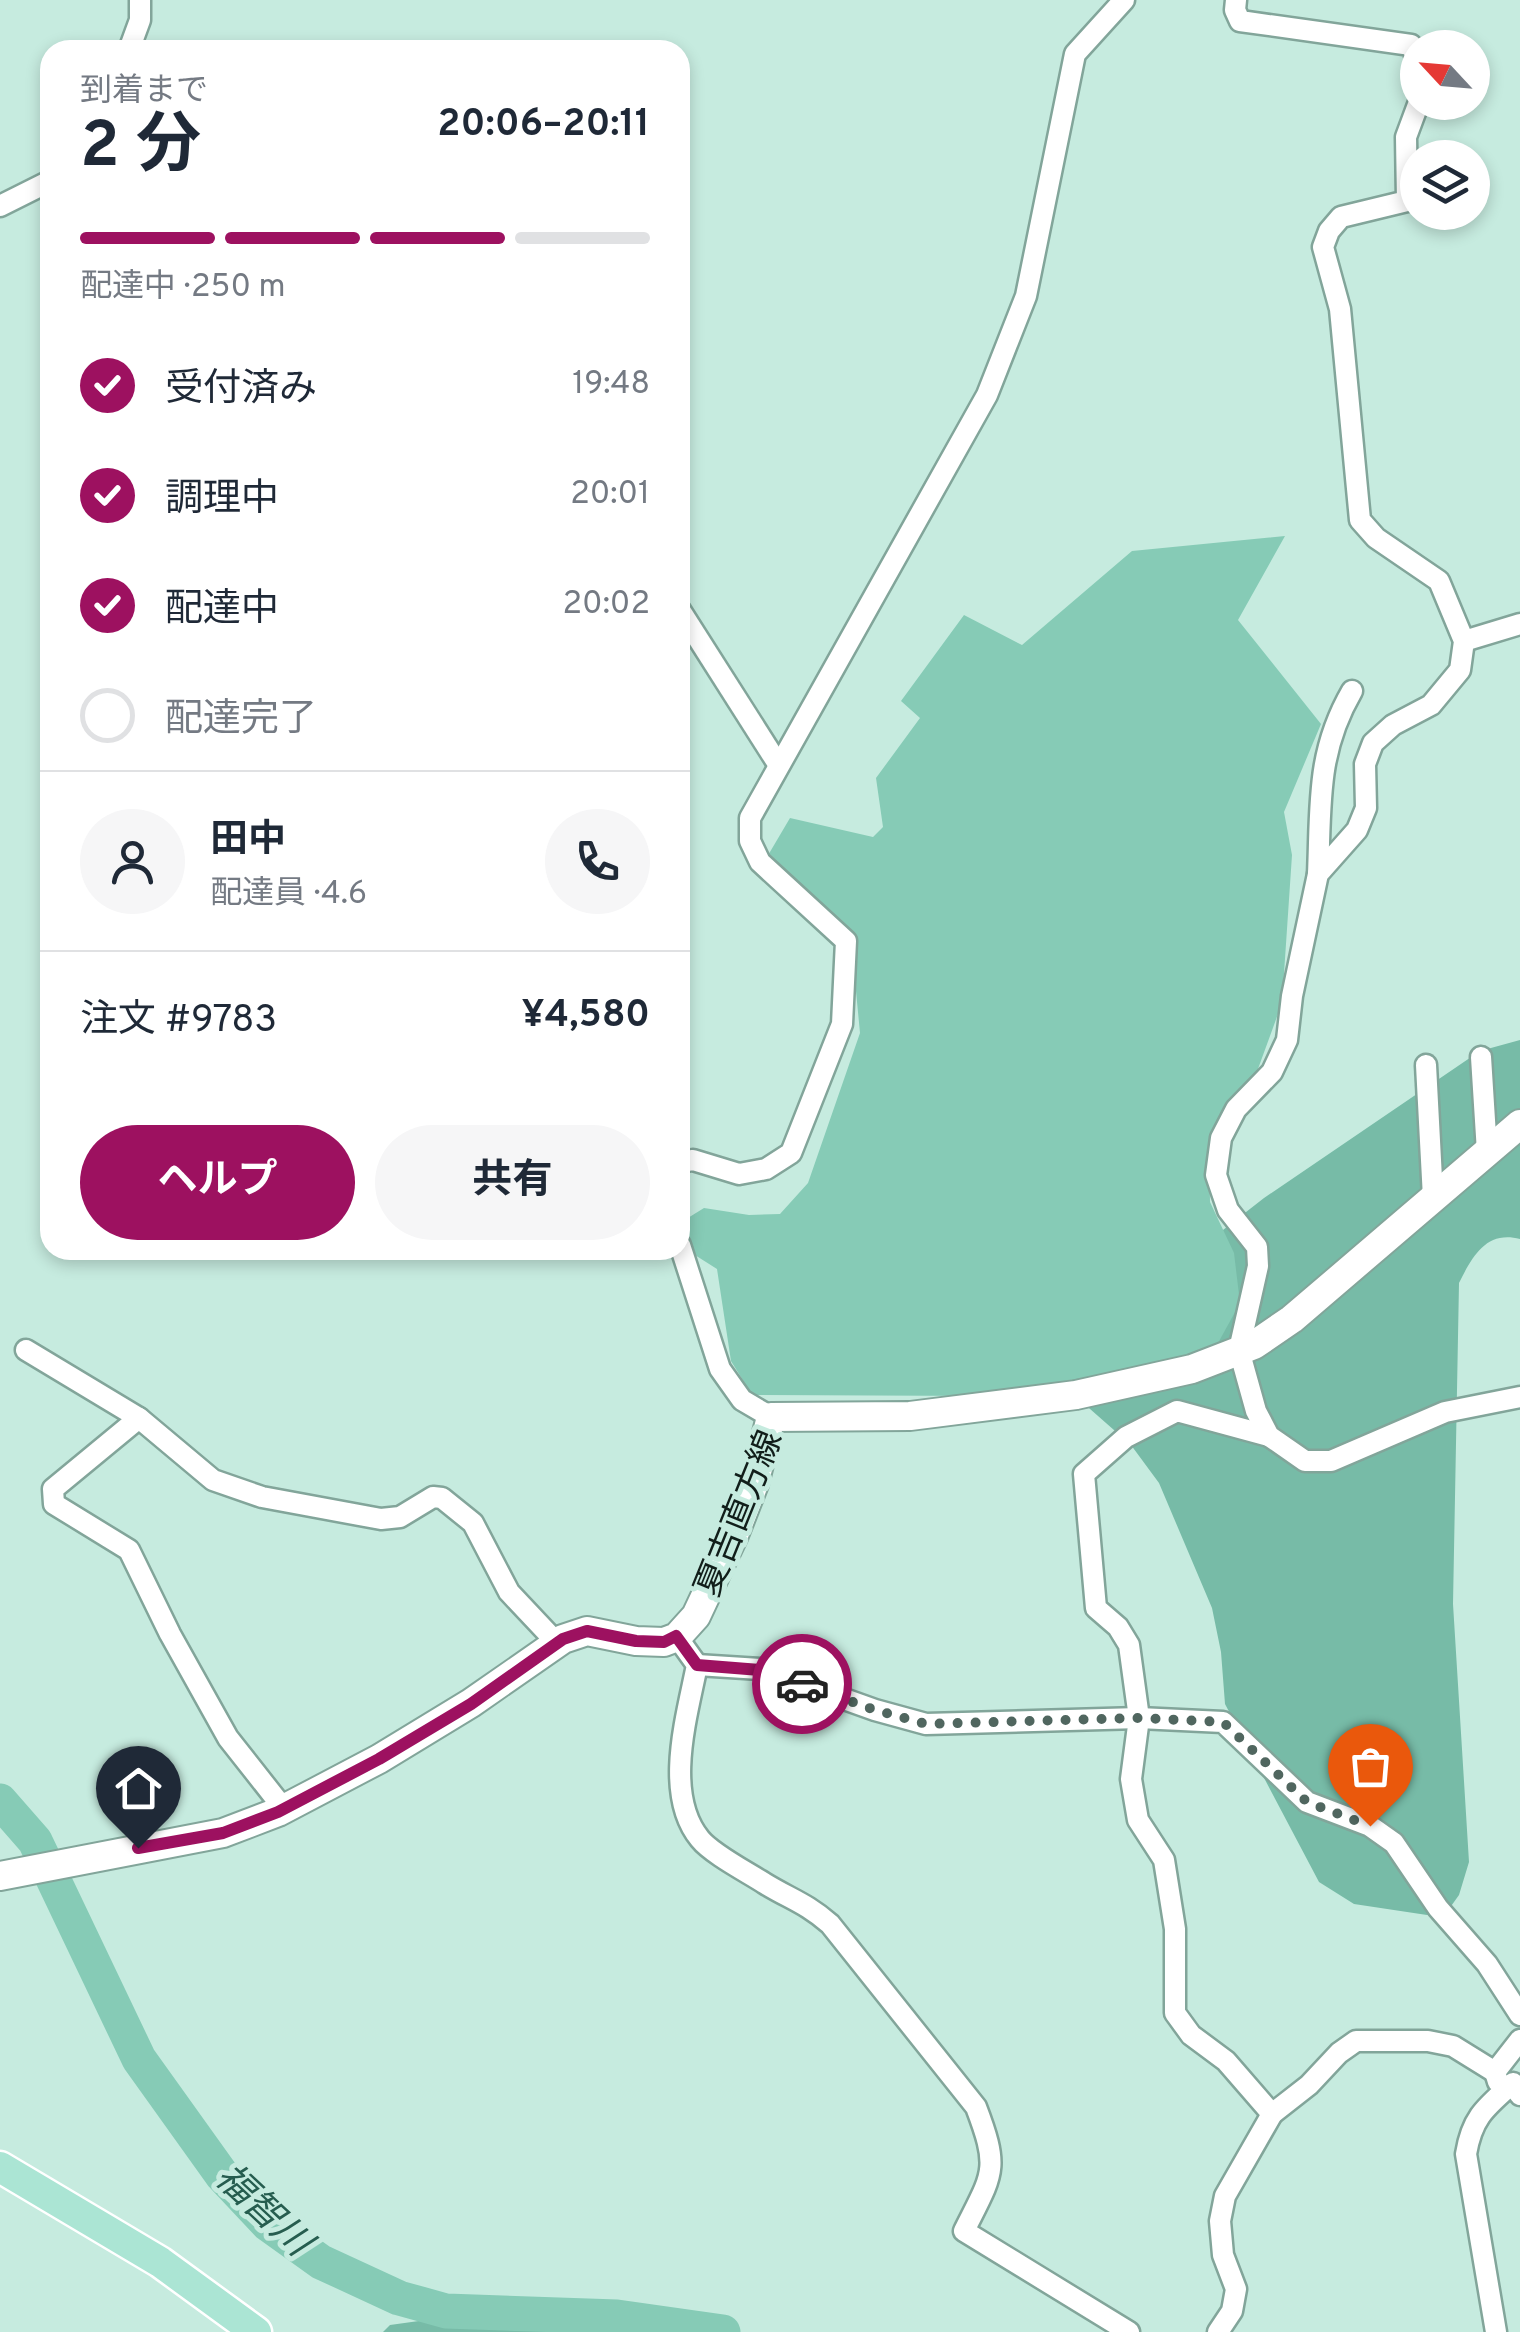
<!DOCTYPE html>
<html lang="ja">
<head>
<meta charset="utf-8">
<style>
	:root { --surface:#fff; --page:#f6f6f7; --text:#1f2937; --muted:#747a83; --line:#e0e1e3; --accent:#9d1160 }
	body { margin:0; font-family:Overpass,"Noto Sans JP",sans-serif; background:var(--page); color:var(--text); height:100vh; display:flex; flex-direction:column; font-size:38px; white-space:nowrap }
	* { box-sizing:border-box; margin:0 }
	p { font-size:32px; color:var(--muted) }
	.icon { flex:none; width:55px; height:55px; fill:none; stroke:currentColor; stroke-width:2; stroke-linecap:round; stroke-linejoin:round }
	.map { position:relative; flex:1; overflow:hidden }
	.drawer { position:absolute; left:40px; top:40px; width:650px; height:1220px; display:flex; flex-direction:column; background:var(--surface); border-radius:30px; box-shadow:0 5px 15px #0003 }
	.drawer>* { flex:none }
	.needle { width:65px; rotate:296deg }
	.fabs { position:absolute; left:1400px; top:30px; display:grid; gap:20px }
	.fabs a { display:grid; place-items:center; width:90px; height:90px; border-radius:50%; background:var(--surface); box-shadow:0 5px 15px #0003; font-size:50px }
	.pin { position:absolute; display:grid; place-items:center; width:85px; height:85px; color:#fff; margin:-102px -42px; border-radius:50% 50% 50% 0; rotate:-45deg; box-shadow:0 0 10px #0007 }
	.pin .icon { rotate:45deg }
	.courier { position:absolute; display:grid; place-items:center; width:100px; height:100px; margin:-50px; border:8px solid #9d1160; border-radius:50%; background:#fff; color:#222; box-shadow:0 2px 12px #0007 }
	.summary em { font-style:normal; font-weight:700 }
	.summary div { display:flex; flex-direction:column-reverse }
	.summary { display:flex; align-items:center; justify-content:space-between; height:170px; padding:0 40px }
	h1 { font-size:65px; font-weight:700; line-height:75px }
	.bar { display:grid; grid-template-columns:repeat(4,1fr); gap:15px 10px; align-content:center; height:120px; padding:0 40px }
	.bar i { height:12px; border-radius:8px; background:var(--line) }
	.bar .active { background:var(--accent) }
	.bar p { grid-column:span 4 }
	.line { display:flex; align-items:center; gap:25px; padding:0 40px; border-top:2px solid var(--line) }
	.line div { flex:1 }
	.round { display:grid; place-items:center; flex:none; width:105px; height:105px; border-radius:52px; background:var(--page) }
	ol { padding:0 40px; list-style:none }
	li { display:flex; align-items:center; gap:30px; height:110px }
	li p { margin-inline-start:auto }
	li .icon { padding:10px; border-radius:50%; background:var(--accent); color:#fff; stroke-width:4 }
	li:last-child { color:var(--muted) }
	li i { width:55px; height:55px; border:5px solid var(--line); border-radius:50% }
	.action { display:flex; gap:20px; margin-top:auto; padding:20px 40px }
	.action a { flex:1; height:115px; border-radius:60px; background:var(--accent); color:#fff; font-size:40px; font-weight:700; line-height:115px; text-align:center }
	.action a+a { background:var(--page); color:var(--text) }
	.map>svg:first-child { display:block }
</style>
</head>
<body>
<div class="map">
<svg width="1520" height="2332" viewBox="0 0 1520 2332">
	<rect width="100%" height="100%" fill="#c6ebdf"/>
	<g fill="#77bba7">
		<path d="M1520,1040V1239C1486,1230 1472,1257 1459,1283L1453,1604L1469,1862L1459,1895L1449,1909L1427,1915L1354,1904L1319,1882L1225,1704L1221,1652L1212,1608L1159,1483L1131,1445L1073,1394L1071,1373L1141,1294L1264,1198L1480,1051Z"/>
		<path d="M426,2320L491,2321L561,2332H383L390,2325Z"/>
	</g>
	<path fill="#86cbb6" d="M1285,536L1238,620L1321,724L1284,812L1292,855L1282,1003L1255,1077L1209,1139L1210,1202L1234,1253L1240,1303L1212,1354L984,1396L752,1395L731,1361L717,1269L687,1250L683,1221L704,1208L749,1215L780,1214L808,1183L860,1033L851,939L767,857L790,818L873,837L883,827L876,778L920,718L901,701L964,615L1022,645L1132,551Z"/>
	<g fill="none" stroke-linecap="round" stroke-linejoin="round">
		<path stroke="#86cbb6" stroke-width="35" d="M0,1801L35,1841L139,2059L222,2175L268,2224L321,2262L399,2298L446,2311L617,2317L723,2332"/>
		<defs>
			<g id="minor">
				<path d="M1236,0L1235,10L1240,21L1411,45L1418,62"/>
				<path d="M129,50L140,20V0"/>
				<path d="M1419,102L1406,137L1407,201L1341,217L1329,231L1323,247L1340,309L1360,520L1376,538L1439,581L1464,641L1460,670L1431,705L1393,725L1373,743L1365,764L1366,808L1357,830L1318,874L1292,996L1287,1040L1272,1072L1236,1109L1221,1138L1216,1175L1228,1210L1257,1247L1258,1266L1239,1350L1256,1411L1269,1436L1305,1461H1331L1445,1412L1520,1397"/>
				<path d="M0,206L50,181"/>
				<path d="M680,610L778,764"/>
				<path d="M1464,641L1520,624"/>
				<path d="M1318,874C1321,805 1316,753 1352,691"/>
				<path d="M1481,1057L1487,1152"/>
				<path d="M1426,1065L1433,1198"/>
				<path d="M680,1162L693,1160L739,1174L766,1169L791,1153L842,1024L846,941L760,862L750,841V818L987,395L1026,296L1075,54L1124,0"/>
				<path d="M680,1245L720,1369L742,1400L771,1417"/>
				<path d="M26,1350L139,1418L53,1489L54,1504L129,1550L170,1634L228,1738L284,1809"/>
				<path d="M139,1418L213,1480L262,1497L381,1519L400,1517L433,1497L442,1498L473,1523L509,1592L557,1643"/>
				<path d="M1269,1436L1177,1411L1126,1437L1084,1474L1096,1608L1118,1627L1129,1645L1139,1718L1131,1779L1138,1820L1164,1860L1175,1929V2013L1191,2035L1226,2061L1272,2114"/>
				<path d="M677,1637L697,1665C687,1716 663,1794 700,1839C712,1854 747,1872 764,1883C790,1899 806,1903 830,1924L976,2107C1000,2170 993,2173 964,2231L1129,2332"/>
				<path d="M697,1665L760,1669L875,1710L926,1724L1139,1718L1223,1722L1307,1802L1370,1826L1394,1843L1438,1908L1487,1964L1520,2015"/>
				<path d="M1498,2082L1495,2072L1520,2040"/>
				<path d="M1218,2332L1232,2311L1236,2289L1223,2255L1220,2221L1225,2196L1272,2114L1309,2085L1339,2053L1356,2041H1428L1453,2046L1495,2072"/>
				<path d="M1496,2332L1466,2154C1472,2117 1486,2107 1513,2083L1520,2095"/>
			</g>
			<path id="secondary" d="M0,1876L223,1833L278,1812L379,1759L471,1703L563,1639L587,1631L636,1641L664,1642L677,1637L696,1616L734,1535L754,1484L771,1417L910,1416L1076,1395L1192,1369L1254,1345L1292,1319L1520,1124"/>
			<path id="primary" d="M0,2167L160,2262L256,2332"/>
		</defs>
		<use href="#minor" stroke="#82a59a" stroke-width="25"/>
		<use href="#secondary" stroke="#82a59a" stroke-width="32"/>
		<use href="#primary" stroke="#fff" stroke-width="35"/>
		<use href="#minor" stroke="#fff" stroke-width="20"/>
		<use href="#secondary" stroke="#fff" stroke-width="28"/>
		<use href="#primary" stroke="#abe5d4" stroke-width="30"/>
	</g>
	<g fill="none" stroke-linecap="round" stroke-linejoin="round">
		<path stroke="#50665f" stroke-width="10" stroke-dasharray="0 18" d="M802,1684L875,1710L926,1724L1139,1718L1223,1722L1307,1802L1370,1826"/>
		<path stroke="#9d1160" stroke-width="12" d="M138,1848L223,1833L278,1812L379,1759L471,1704L563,1639L587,1631L636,1641L664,1642L676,1636L697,1665L760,1670L802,1684"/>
	</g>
	<g text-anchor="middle" stroke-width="10" stroke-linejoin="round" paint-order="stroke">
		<g font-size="35" fill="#111e1a" stroke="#c6ebdf">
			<text transform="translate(738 1513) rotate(-68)" y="12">夏吉直方線</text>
		</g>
		<g font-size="38" font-style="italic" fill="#265d4f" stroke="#c6ebdf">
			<text transform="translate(264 2209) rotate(43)" y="13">福智川</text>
		</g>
	</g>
</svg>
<div class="fabs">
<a><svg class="needle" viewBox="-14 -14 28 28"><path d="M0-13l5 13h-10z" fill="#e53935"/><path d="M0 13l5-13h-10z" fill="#747a83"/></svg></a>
<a><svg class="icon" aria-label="layers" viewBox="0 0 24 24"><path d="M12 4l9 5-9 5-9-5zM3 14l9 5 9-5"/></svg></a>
</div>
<div class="pin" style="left:1370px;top:1826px;background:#ea580c"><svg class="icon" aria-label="bag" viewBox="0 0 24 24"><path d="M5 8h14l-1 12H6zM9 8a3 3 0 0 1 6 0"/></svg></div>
<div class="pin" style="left:138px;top:1848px;background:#1f2937"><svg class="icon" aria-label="home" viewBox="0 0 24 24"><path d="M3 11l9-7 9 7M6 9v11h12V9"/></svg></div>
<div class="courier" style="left:802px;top:1684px"><svg class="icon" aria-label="car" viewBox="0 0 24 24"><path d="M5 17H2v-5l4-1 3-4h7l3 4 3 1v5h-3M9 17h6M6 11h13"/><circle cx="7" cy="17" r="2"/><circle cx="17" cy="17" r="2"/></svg></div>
<section class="drawer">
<div class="summary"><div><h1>2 分</h1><p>到着まで</p></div><em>20:06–20:11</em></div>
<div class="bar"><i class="active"></i><i class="active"></i><i class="active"></i><i></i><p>配達中 · 250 m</p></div>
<ol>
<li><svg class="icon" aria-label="check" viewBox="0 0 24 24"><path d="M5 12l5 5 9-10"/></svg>受付済み<p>19:48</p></li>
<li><svg class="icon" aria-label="check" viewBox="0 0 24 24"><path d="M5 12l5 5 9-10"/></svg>調理中<p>20:01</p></li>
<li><svg class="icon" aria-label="check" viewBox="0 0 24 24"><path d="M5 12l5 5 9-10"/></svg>配達中<p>20:02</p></li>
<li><i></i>配達完了</li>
</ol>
<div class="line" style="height:180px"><a class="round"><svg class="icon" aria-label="person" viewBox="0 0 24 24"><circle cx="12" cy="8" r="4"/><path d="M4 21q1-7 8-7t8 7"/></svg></a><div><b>田中</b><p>配達員 · 4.6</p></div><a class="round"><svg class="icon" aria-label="phone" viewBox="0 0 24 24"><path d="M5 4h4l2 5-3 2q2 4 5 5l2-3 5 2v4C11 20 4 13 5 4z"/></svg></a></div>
<div class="line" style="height:130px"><div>注文 #9783</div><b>¥4,580</b></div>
<div class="action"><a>ヘルプ</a><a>共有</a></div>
</section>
</div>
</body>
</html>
